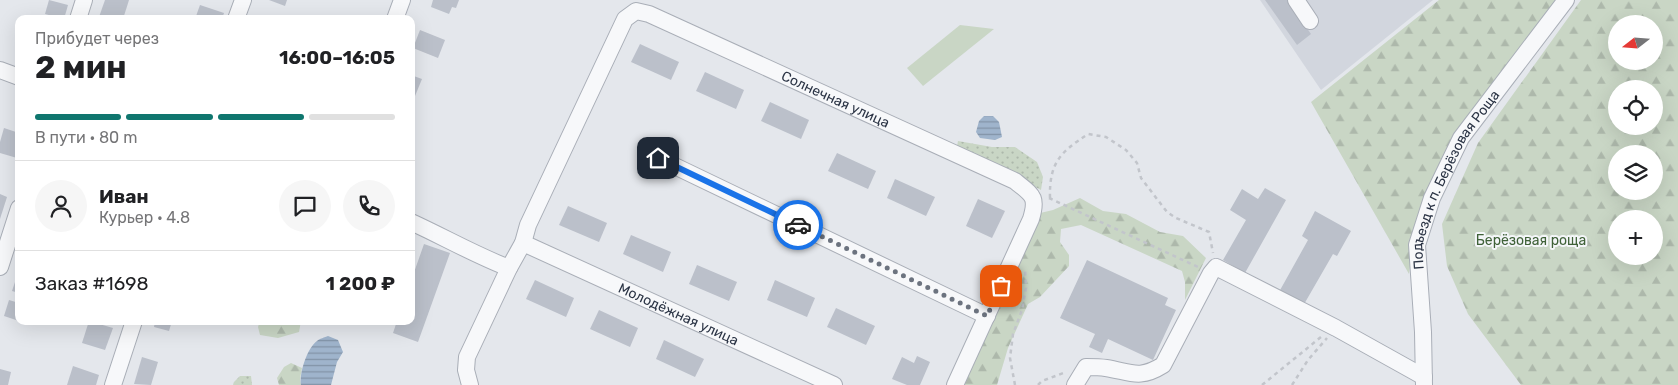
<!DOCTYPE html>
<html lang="ru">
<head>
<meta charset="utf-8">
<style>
	:root { --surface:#fff; --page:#f6f6f6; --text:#202124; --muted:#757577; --line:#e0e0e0; --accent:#0f766e }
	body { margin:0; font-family:Rubik,sans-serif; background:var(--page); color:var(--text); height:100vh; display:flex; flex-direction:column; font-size:19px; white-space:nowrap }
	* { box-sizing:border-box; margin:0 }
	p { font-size:16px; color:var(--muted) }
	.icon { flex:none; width:28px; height:28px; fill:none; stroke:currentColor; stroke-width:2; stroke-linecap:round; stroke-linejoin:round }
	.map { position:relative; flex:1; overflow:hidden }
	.side { position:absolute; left:15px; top:15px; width:400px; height:310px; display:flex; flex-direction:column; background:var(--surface); border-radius:10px; box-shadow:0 5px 20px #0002 }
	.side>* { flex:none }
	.needle { width:32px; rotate:253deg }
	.buttons { position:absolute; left:1608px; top:15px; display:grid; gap:10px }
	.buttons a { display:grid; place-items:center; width:55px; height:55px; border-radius:50%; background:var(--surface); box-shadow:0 5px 20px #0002; font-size:25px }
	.pin { position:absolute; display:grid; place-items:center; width:42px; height:42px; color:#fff; margin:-21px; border-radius:10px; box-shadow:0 2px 8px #0006 }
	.courier { position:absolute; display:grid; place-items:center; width:50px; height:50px; margin:-25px; border:4px solid #1a73e8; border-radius:50%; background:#fff; color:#222; box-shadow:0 1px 6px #0007 }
	.head em { font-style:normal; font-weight:700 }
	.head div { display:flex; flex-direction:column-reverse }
	.head { display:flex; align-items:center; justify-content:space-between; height:85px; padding:0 20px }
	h1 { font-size:32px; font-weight:700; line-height:38px }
	.bar { display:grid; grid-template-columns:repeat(4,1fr); gap:8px 5px; align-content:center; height:60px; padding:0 20px }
	.bar i { height:6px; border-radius:4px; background:var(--line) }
	.bar .active { background:var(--accent) }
	.bar p { grid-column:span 4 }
	.line { display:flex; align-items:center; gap:12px; padding:0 20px; border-top:1px solid var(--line) }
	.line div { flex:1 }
	.round { display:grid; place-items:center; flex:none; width:52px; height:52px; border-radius:26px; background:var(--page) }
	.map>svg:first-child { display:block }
</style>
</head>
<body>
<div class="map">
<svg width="1678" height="385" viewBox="0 0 1678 385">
	<defs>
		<pattern id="grass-dots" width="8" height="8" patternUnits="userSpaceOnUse" patternTransform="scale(1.25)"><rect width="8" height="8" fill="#c9d6c5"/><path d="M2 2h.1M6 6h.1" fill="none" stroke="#adb8ab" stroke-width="1.8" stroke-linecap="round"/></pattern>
		<pattern id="forest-firs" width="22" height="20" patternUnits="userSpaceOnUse" patternTransform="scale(1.25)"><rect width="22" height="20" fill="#c9d6c5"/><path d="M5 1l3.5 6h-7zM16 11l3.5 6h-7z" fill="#adb8ab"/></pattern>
		<pattern id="water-rules" width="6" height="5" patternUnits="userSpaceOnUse" patternTransform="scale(1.25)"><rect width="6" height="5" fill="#9fb4cc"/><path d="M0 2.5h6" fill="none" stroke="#8293a7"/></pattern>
	</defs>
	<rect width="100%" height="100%" fill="#e4e7ec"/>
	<path fill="#d2d6de" d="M1260,0H1433L1321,90Z"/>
	<g fill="url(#grass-dots)">
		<path d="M958,141L992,147H1015L1037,162L1043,177L1041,190L957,146Z"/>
		<path d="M240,376H251L252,385H233L234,382Z"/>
	</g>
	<g fill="url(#forest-firs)" fill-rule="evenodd">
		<path d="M1439,0H1561L1457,137L1413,242L1409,274L1311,102Z"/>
		<path d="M1581,0H1678V385H1521L1468,314L1447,266L1442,224L1478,143ZM1616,24H1654V61H1616ZM1616,89H1654V126H1616ZM1616,154H1654V191H1616ZM1616,219H1654V256H1616Z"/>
		<path d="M1080,198L1103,211L1126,214L1160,232L1183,236L1206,258L1185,300V282L1182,271L1081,225L1061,229L1060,242L1069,255V266L1040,297L1028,304L1008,348L997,385H959L1036,214L1053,210Z"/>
		<path d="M260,321H301L299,332L278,338L260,335L258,327Z"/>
		<path d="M291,363L302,368L300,379L301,385H279L277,378L284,367Z"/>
	</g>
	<path fill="#c9d6c5" d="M960,25L994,29L923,86L907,68Z"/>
	<g fill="url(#water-rules)">
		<path d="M984,116H993L999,122L1002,137L995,140L980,138L976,132L979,121Z"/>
		<path d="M328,336L338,340L343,352L337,362L331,385H301C299,374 307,348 317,341C319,339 325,337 328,336Z"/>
	</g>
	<g fill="#bbc0ca">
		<path d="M49,0L68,5L64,19L45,14Z"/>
		<path d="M105,0H129L123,19H105L99,17Z"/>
		<path d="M269,0H287L285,6Z"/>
		<path d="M433,0H459L456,8L452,7L449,14L431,7Z"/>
		<path d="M1265,0H1287L1311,34L1297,45Z"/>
		<path d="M200,5L224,13L222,19H195Z"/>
		<path d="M420,30L445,40L438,58L413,48Z"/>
		<path d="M640,44L679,62L671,80L631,62Z"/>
		<path d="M705,72L744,90L736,109L696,91Z"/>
		<path d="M411,75L422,79L415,96L411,95Z"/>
		<path d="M770,102L809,120L801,139L761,121Z"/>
		<path d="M4,128L19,133V152L17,158L0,153V142Z"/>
		<path d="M837,153L876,171L868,189L828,171Z"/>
		<path d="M895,179L935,197L926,216L887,198Z"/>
		<path d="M1265,188L1286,200L1245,273L1223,260L1246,220L1230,210L1242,189L1258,199Z"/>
		<path d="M0,194L7,197L0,219Z"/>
		<path d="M978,199L1005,211L992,238L966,226Z"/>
		<path d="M568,206L607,223L599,242L559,225Z"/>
		<path d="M1315,211L1351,231L1337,256L1333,254L1303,306L1279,292L1308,240L1302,236Z"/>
		<path d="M631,235L671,252L663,272L623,254Z"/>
		<path d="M424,244L450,253L418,342L393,333L397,321H411V281Z"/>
		<path d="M1087,260L1168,298L1165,305L1176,310L1153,360L1108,339L1102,353L1089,347L1095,334L1060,318Z"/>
		<path d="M697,265L737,282L729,301L689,284Z"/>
		<path d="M17,276H19V293L12,291Z"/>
		<path d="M535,280L574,298L566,317L526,299Z"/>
		<path d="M775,280L815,298L807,317L767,300Z"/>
		<path d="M9,300L19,303V321L4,316Z"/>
		<path d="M836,308L875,326L866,345L827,327Z"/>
		<path d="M599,310L638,328L630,347L590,329Z"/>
		<path d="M89,321L113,328L105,350L82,343Z"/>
		<path d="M155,321H172L169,331L154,327Z"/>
		<path d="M664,340L704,359L695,377L656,359Z"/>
		<path d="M917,356L930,362L920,385H907L892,379L902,357L914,363Z"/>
		<path d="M142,357L158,362L151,385L134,384Z"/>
		<path d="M73,366L99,375L96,385H67Z"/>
		<path d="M0,369L11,372L8,385H0Z"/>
	</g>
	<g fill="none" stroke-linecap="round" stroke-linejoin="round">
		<defs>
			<g id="minor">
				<path d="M1296,0L1310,21"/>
				<path d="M78,19L84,0"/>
				<path d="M236,19L243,0"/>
				<path d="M395,19L402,0"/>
				<path d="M0,70L19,77"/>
				<path d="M658,158L987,316"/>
				<path d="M411,222C444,237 475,255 509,268"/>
				<path id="s1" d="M523,243L834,385"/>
				<path d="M0,267L19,208"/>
				<path d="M113,385L134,321"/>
				<path id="s2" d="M470,385L466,370L467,357L509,268L523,243L528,225L625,19L636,11L649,14L1015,181C1032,195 1038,196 1031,219L955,385"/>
				<path d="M1075,385L1086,367C1093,367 1100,367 1106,368C1131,372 1139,380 1163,365L1211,273L1216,267L1336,328L1424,377"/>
				<path id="s3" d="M1424,385L1423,332L1417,245L1432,198L1461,138L1566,0"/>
			</g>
		</defs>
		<use href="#minor" stroke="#a9aeb7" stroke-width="18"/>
		<g stroke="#c2c5cb" stroke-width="2.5" stroke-dasharray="4 4" stroke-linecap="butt">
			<path d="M1049,198L1198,267"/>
			<path d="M1050,198C1049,162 1061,152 1088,134L1106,137L1126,150L1137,163L1141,178L1167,212L1176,218L1209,232L1213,253"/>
			<path d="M1015,385L1010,358L1013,334L1022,310L1026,288L1025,269"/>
			<path d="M1038,385L1042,381L1066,372"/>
			<path d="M1262,385L1321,337"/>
			<path d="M1292,385L1308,360L1327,338"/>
		</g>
		<use href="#minor" stroke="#f7f8fa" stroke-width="16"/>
	</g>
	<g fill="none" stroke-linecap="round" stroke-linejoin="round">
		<path stroke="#6c737f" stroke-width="5" stroke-dasharray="0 9" d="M798,225L987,316L1001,286"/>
		<path stroke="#1a73e8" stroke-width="6" d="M658,158L798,225"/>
	</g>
	<g text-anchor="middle" stroke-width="4" stroke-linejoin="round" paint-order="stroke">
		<g font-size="14" fill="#2b3445" stroke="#f4f6f9">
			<text dy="5" stroke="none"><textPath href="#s2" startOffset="634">Солнечная улица</textPath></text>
			<text dy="5" stroke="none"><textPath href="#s3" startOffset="215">Подъезд к п. Берёзовая Роща</textPath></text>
			<text dy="5" stroke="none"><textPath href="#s1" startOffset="171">Молодёжная улица</textPath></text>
		</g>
		<g font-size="14" fill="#3f6138" stroke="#f4f6f9">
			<text x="1531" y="245">Берёзовая роща</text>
		</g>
	</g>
</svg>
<div class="buttons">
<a><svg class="needle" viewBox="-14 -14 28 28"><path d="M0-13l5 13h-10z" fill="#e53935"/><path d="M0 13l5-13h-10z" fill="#757577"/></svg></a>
<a><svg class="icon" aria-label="locate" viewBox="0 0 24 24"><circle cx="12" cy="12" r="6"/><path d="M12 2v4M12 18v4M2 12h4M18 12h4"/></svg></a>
<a><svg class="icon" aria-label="layers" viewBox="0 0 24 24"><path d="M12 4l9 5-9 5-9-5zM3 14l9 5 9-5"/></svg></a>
<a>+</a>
</div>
<div class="pin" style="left:1001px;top:286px;background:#ea580c"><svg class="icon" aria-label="bag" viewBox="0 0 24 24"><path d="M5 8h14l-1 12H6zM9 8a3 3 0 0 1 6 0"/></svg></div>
<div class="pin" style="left:658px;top:158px;background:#1f2937"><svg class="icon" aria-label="home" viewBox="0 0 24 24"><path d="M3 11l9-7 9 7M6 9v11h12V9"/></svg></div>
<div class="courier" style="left:798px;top:225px"><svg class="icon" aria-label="car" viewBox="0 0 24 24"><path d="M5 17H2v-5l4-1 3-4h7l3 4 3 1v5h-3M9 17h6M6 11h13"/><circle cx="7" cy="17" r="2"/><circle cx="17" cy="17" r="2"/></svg></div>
<section class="side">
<div class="head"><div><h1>2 мин</h1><p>Прибудет через</p></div><em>16:00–16:05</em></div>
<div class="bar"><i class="active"></i><i class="active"></i><i class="active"></i><i></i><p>В пути · 80 m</p></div>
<div class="line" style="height:90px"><a class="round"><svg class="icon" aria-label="person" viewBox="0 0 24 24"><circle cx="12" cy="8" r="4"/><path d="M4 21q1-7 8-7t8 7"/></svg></a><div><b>Иван</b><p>Курьер · 4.8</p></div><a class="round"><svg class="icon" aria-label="chat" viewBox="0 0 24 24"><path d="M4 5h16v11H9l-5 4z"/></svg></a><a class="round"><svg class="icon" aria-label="phone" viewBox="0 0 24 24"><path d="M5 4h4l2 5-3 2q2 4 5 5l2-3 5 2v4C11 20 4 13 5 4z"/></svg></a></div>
<div class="line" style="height:65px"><div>Заказ #1698</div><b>1 200 ₽</b></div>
</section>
</div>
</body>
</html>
